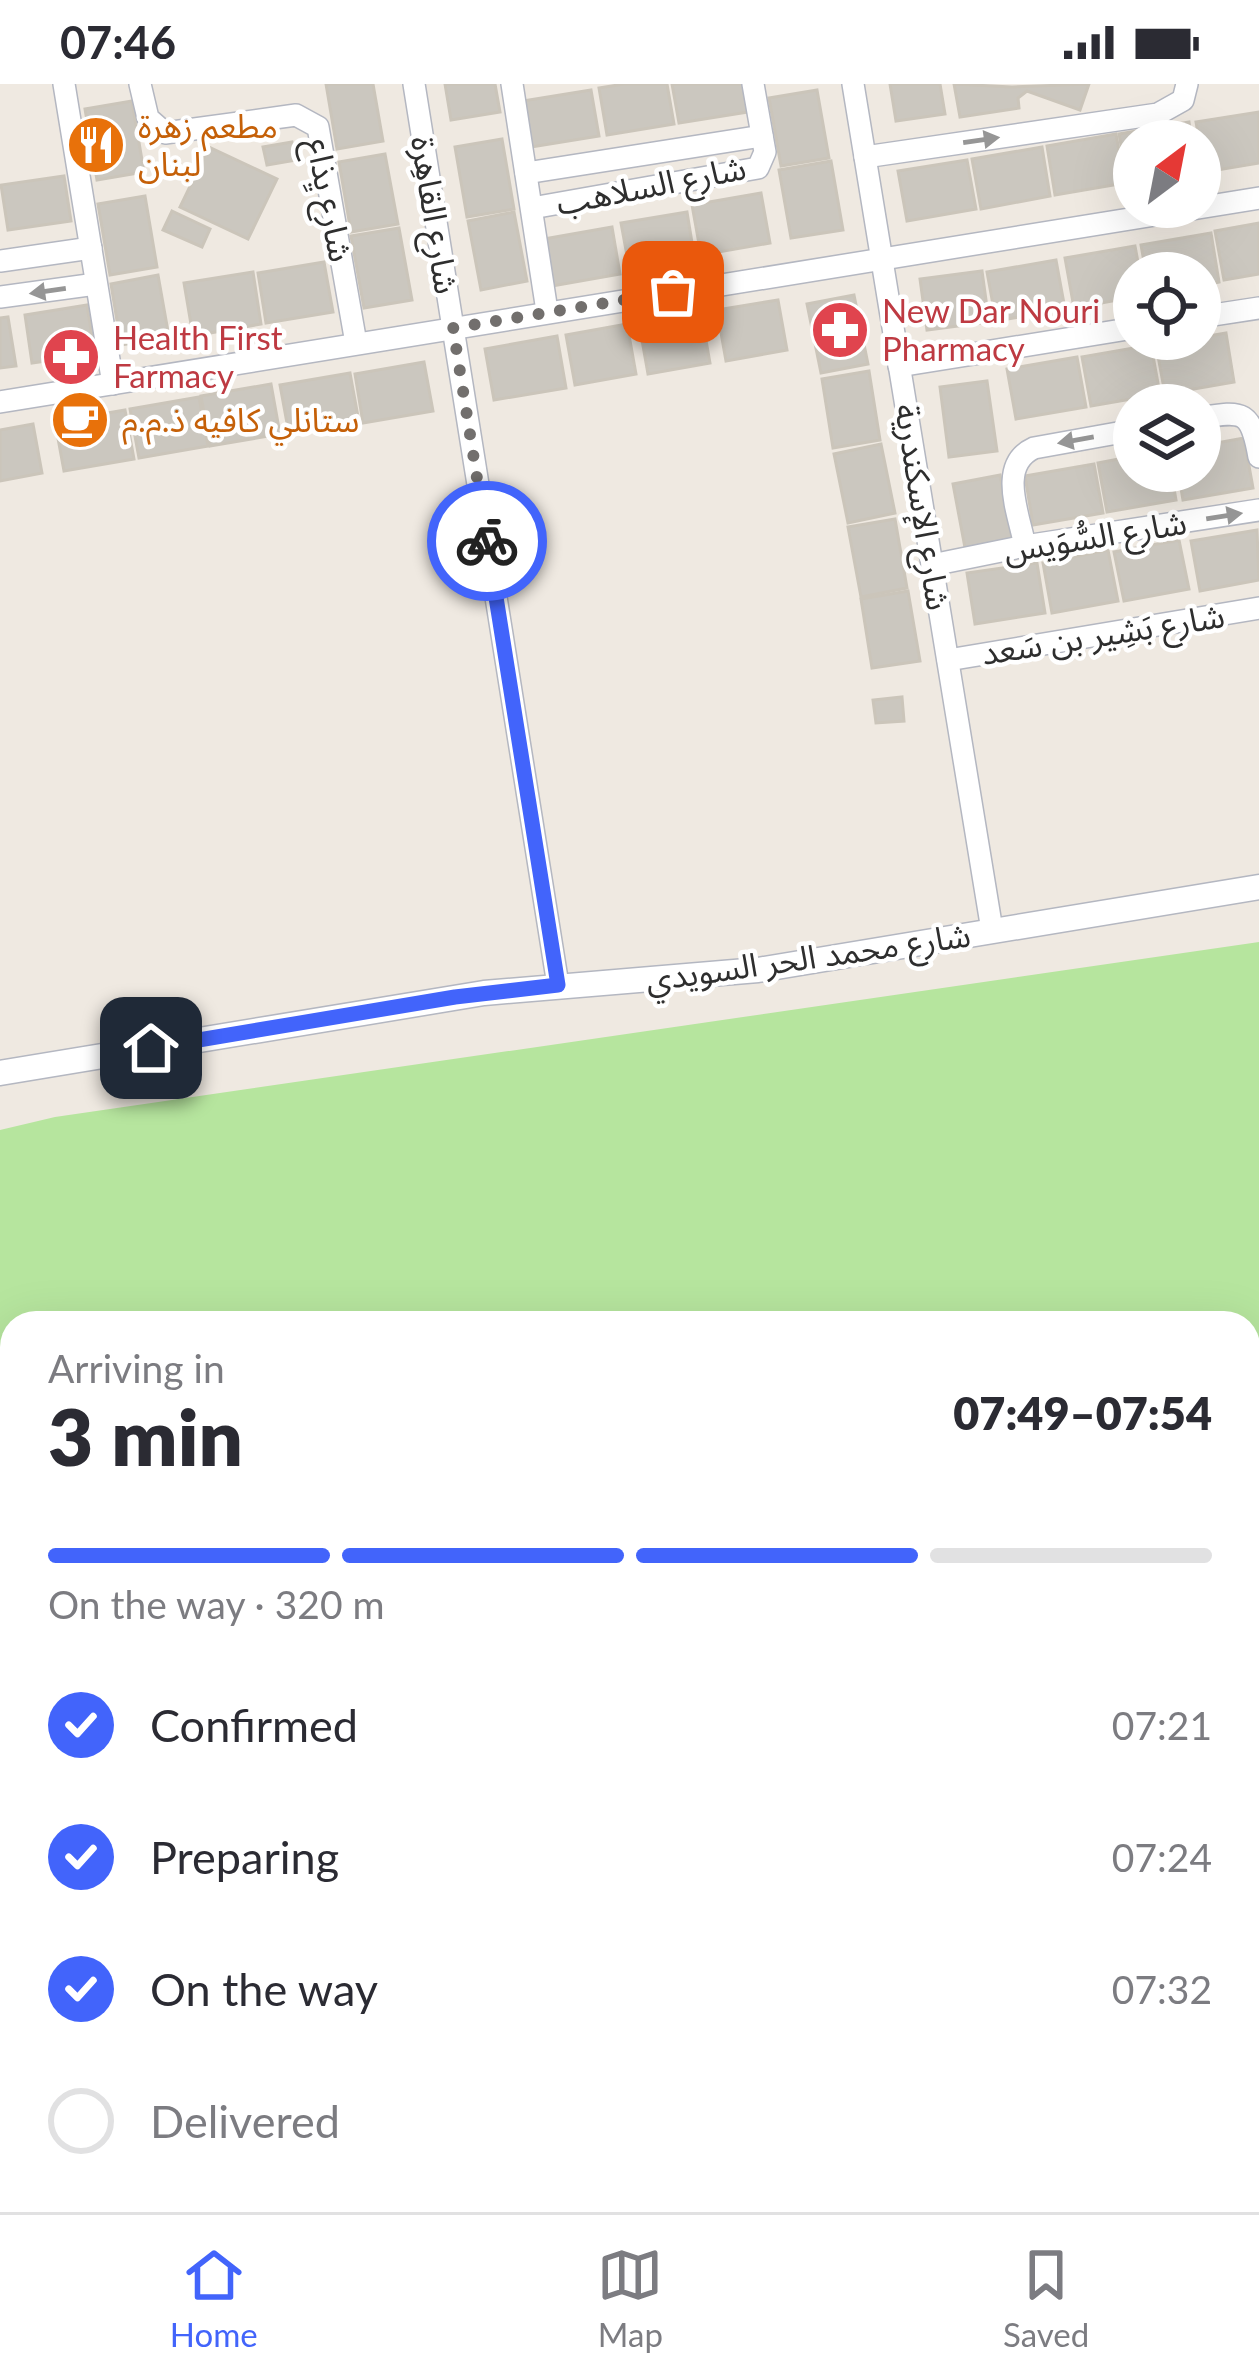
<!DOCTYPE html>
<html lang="en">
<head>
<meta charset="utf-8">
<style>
	:root { --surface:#fff; --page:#f2f2f3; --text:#2b2b33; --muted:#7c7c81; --line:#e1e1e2; --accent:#4264fb }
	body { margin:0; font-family:Lato,"Noto Sans Arabic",sans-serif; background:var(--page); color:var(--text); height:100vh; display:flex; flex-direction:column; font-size:45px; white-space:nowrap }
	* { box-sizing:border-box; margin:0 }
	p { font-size:39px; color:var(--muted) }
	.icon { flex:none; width:66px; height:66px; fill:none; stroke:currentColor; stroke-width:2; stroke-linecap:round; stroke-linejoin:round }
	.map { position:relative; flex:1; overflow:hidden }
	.sheet { position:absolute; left:0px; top:1227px; width:1260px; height:903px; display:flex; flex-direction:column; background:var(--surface); border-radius:36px 36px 0 0; box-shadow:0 12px 48px #0002 }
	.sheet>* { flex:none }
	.needle { width:78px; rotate:32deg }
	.fabs { position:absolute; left:1113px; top:36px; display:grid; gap:24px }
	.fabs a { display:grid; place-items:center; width:108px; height:108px; border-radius:50%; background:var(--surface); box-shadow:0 12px 48px #0002; font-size:60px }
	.pin { position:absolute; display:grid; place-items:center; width:102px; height:102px; color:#fff; margin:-51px; border-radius:24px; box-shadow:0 6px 18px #0006 }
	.courier { position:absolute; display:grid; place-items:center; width:120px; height:120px; margin:-60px; border:9px solid #4264fb; border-radius:50%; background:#fff; color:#222; box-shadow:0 3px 15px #0007 }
	.headline em { font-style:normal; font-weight:800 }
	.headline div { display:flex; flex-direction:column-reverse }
	.headline { display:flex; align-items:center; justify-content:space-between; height:204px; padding:0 48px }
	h1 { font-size:78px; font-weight:800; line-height:90px }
	.bar { display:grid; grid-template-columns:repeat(4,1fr); gap:18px 12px; align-content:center; height:144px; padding:0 48px }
	.bar i { height:15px; border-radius:9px; background:var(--line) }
	.bar .selected { background:var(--accent) }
	.bar p { grid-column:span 4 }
	ol { padding:0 48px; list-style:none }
	li { display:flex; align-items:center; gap:36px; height:132px }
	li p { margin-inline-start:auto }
	li .icon { padding:12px; border-radius:50%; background:var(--accent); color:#fff; stroke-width:4 }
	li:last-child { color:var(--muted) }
	li i { width:66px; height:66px; border:6px solid var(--line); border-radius:50% }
	.status { display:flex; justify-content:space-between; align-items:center; height:84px; padding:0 60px; background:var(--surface); direction:ltr }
	.status svg { height:33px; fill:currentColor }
	.tab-bar { display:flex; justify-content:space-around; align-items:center; height:168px; border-top:3px solid var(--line); background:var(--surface); font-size:33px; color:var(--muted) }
	.tab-bar a { display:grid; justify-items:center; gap:6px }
	.tab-bar .selected { color:var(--accent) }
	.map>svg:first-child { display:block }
</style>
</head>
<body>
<div class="status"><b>07:46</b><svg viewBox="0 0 49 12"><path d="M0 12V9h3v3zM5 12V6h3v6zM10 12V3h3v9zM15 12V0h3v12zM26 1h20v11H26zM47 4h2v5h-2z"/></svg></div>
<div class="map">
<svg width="1259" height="2128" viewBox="0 0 1259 2128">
	<rect width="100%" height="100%" fill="#efe9e1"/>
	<path fill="#b6e59e" d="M1259,858V1395L1248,1396V1239H799L791,1232L737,1239H12V1316L0,1317V1046L55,1033Z"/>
	<g fill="#cbc7bf" stroke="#cbc5ba" stroke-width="3">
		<path d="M326,0H373L383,57L337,65Z"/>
		<path d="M445,0H495L500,28L451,36Z"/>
		<path d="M624,0H667L674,40L607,51L599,4Z"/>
		<path d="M672,0H743L748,28L679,39Z"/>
		<path d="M890,0H940L945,30L896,37Z"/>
		<path d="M954,0L1012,3L1089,0L1080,26L1027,7L1018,14L1019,24L960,33Z"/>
		<path d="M591,6L599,52L531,63L523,17Z"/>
		<path d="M817,6L829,74L781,82L769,14Z"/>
		<path d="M132,17L144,88L97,96L85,25Z"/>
		<path d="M1259,28V79L1205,88L1196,38Z"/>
		<path d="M1189,38L1192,57H1134V98L1128,99L1119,50Z"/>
		<path d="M1116,50L1125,99L1055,111L1047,62Z"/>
		<path d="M502,55L514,125L467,133L455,63Z"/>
		<path d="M292,58L296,76L267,81L263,63Z"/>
		<path d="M209,63L277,95L248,155L180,123Z"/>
		<path d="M1042,63L1050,112L981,125L972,75Z"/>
		<path d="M385,70L398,140L351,148L339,78Z"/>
		<path d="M967,76L976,125L907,137L898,87Z"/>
		<path d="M831,77L843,146L791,154L779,86Z"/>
		<path d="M64,92L71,137L8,146L1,101Z"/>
		<path d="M761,109L770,159L701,171L692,121Z"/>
		<path d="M145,112L157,183L110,191L98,120Z"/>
		<path d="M172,127L210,145L202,163L163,146Z"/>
		<path d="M514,128L527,197L481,206L468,137Z"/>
		<path d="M687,128L695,177L630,188L621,139Z"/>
		<path d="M1259,139V190L1224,196L1215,147Z"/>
		<path d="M612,143L620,190L552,202L544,155Z"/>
		<path d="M399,144L412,216L364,224L351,152Z"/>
		<path d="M1211,149L1219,198L1200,202V189H1146L1141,161Z"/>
		<path d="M1135,162L1140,189H1134V213L1074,224L1065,174Z"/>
		<path d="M1056,176L1065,225L996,237L987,188Z"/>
		<path d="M324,178L333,228L266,239L258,189Z"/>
		<path d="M982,187L989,238L927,246L920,195Z"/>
		<path d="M253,188L261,240L193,252L184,199Z"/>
		<path d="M158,191L169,253L121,261L111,200Z"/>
		<path d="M854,211L868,280L821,289L807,220Z"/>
		<path d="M778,216L787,266L726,277L717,226Z"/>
		<path d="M87,221L95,270L32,279L25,231Z"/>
		<path d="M701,228L710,279L648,290L639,239Z"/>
		<path d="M8,233L16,282L0,284V234Z"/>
		<path d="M627,240L636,290L575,301L566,251Z"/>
		<path d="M1226,249L1234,298L1165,310L1156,261Z"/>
		<path d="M557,252L566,304L494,316L485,265Z"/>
		<path d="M1151,261L1160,310L1091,322L1082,273Z"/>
		<path d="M1077,273L1086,323L1016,335L1007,285Z"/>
		<path d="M424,278L433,327L363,339L355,290Z"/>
		<path d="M869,287L880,356L833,364L822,295Z"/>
		<path d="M350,289L359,338L289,350L280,301Z"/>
		<path d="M987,297L997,367L949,373L940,303Z"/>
		<path d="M271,300L280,350L210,362L201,312Z"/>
		<path d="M199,313L208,362L139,374L130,325Z"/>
		<path d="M125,326L134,375L64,387L55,338Z"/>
		<path d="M33,340L42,389L0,397V346Z"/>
		<path d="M1244,354L1253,404L1183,416L1178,387H1200V362Z"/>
		<path d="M881,360L895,429L848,439L834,370Z"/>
		<path d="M1134,372V387H1171L1176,416L1107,428L1098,379Z"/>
		<path d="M1094,380L1103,429L1033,441L1025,392Z"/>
		<path d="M1000,391L1013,460L966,469L953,400Z"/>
		<path d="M895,435L907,504L861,513L848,443Z"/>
		<path d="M1257,446L1259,496L1200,507L1191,457Z"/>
		<path d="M1179,456L1189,505L1124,517L1114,468Z"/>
		<path d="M1108,466L1118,517L1052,529L1043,479Z"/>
		<path d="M1037,479L1045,529L975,540L967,489Z"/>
		<path d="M908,507L920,577L872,584L861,515Z"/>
		<path d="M902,613L904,637L876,639L873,616Z"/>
		<path d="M12,1953V2082H11L0,2013V1955Z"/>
	</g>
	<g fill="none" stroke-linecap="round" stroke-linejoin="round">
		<defs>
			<g id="minor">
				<path d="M64,0L113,300"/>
				<path d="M140,0L148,34L165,49L296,31L318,43L356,259"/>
				<path d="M414,0L558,901"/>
				<path d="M512,0L547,227"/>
				<path d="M853,0L992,846"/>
				<path d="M865,73L1158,30L1183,16L1187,0"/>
				<path d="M526,89L762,52"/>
				<path d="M532,124L758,84L765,68L753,0"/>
				<path d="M0,177L91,164"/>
				<path d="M0,213L96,200"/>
				<path d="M1200,233L1259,224"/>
				<path d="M899,282L1134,244"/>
				<path d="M0,318L1259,114"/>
				<path d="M1200,334C1244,326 1251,327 1259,373"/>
				<path d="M1025,462C1019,430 997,381 1034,364L1134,346"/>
				<path d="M932,481L1025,462L1259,426"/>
				<path d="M948,576L1259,524"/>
				<path d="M1248,1411L1259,1409"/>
				<path d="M1248,1465L1259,1463"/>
			</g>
			<path id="tertiary" d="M0,989L484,909L758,886L1259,803"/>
		</defs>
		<use href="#minor" stroke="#b4b7c1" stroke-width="24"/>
		<use href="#tertiary" stroke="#b4b7c1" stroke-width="27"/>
		<use href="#minor" stroke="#fff" stroke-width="21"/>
		<use href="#tertiary" stroke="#fff" stroke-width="24"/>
	</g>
	<defs><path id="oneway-solid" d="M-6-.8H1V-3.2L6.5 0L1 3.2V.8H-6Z" transform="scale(3)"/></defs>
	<g fill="#969696">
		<use href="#oneway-solid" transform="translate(981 56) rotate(-8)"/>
		<use href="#oneway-solid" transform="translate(48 207) rotate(172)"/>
		<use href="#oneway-solid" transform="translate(1076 356) rotate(170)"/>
		<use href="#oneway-solid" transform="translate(1224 432) rotate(-9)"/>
	</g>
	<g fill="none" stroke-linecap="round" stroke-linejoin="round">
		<path stroke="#726f6d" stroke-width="12" stroke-dasharray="0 21.6" d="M487,457L453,244L673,208"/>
		<path stroke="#4264fb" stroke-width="15" d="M151,964L455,913L558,901L487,457"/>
	</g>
	<defs>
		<symbol id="restaurant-disc" viewBox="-11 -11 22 22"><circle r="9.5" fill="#e8710a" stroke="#fff"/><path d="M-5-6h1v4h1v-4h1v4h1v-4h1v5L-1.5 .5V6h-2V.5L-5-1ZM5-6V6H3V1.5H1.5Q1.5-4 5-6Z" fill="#fff"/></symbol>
		<symbol id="pharmacy-disc" viewBox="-11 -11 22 22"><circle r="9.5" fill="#e0444e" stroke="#fff"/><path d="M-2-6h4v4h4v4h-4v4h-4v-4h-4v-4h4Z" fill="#fff"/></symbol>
		<symbol id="cafe-disc" viewBox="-11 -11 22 22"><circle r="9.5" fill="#e8710a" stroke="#fff"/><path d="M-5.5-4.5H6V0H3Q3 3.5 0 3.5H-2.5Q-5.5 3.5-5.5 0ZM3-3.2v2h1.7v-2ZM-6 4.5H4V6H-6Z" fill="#fff"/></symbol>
	</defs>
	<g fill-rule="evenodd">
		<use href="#restaurant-disc" x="63" y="28" width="66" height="66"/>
		<use href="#pharmacy-disc" x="807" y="213" width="66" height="66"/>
		<use href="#pharmacy-disc" x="38" y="240" width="66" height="66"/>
		<use href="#cafe-disc" x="47" y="303" width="66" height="66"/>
	</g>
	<g text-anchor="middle" stroke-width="9" stroke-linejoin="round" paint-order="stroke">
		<g font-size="33" fill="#c56008" stroke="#fff" text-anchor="start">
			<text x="138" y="54">مطعم زهرة<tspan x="138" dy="38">لبنان</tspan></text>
			<text x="122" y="348">ستانلي كافيه ذ.م.م</text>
		</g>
		<g font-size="33" fill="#2e2e2e" stroke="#fff">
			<text transform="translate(651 101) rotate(-11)" y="12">شارع السلاهب</text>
			<text transform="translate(330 116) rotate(79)" y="12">شارع يِذاع</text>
			<text transform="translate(435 131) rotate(81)" y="12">شارع القاهِرة</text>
			<text transform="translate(923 423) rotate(81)" y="12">شارع الإسكندرية</text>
			<text transform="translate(1095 452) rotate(-9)" y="12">شارع السُّوَيس</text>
			<text transform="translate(1103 550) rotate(-9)" y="12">شارع بَشِير بن سَعد</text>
			<text transform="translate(808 873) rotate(-8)" y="12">شارع محمد الحر السويدي</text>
		</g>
		<g font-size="33" fill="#be3a42" stroke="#fff" text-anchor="start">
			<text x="882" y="239">New Dar Nouri<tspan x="882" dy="38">Pharmacy</tspan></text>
			<text x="113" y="266">Health First<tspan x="113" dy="38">Farmacy</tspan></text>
		</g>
	</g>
</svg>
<div class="fabs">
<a><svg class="needle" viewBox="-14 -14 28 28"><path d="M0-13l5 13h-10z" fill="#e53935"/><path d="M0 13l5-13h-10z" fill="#7c7c81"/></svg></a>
<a><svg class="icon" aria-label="locate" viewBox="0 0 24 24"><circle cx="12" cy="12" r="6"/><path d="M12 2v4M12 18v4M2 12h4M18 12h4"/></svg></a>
<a><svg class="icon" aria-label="layers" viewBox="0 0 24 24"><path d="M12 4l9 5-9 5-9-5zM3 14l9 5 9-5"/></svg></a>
</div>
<div class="pin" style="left:673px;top:208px;background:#ea580c"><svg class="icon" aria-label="bag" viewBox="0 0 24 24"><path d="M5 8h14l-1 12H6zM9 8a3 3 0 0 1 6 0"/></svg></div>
<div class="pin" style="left:151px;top:964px;background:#1f2937"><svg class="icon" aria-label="home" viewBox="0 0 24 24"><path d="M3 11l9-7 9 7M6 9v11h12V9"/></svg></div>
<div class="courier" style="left:487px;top:457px"><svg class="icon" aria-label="bike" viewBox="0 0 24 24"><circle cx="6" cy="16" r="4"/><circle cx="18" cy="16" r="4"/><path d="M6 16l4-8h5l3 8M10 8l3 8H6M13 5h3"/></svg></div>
<section class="sheet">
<div class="headline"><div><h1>3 min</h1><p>Arriving in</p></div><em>07:49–07:54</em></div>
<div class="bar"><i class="selected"></i><i class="selected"></i><i class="selected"></i><i></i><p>On the way · 320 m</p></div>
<ol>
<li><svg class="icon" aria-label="check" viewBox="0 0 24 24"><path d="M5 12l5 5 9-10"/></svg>Confirmed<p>07:21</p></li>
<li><svg class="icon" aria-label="check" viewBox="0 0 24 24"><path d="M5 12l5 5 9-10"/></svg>Preparing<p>07:24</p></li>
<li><svg class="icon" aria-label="check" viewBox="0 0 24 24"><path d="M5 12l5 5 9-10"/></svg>On the way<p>07:32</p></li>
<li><i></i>Delivered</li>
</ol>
</section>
</div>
<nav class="tab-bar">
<a class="selected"><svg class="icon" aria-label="home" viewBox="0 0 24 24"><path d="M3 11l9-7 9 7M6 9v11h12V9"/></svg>Home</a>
<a><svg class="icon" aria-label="map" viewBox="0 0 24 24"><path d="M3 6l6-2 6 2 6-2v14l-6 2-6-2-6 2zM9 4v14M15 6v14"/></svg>Map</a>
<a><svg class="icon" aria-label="saved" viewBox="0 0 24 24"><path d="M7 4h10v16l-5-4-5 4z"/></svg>Saved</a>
</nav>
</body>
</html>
